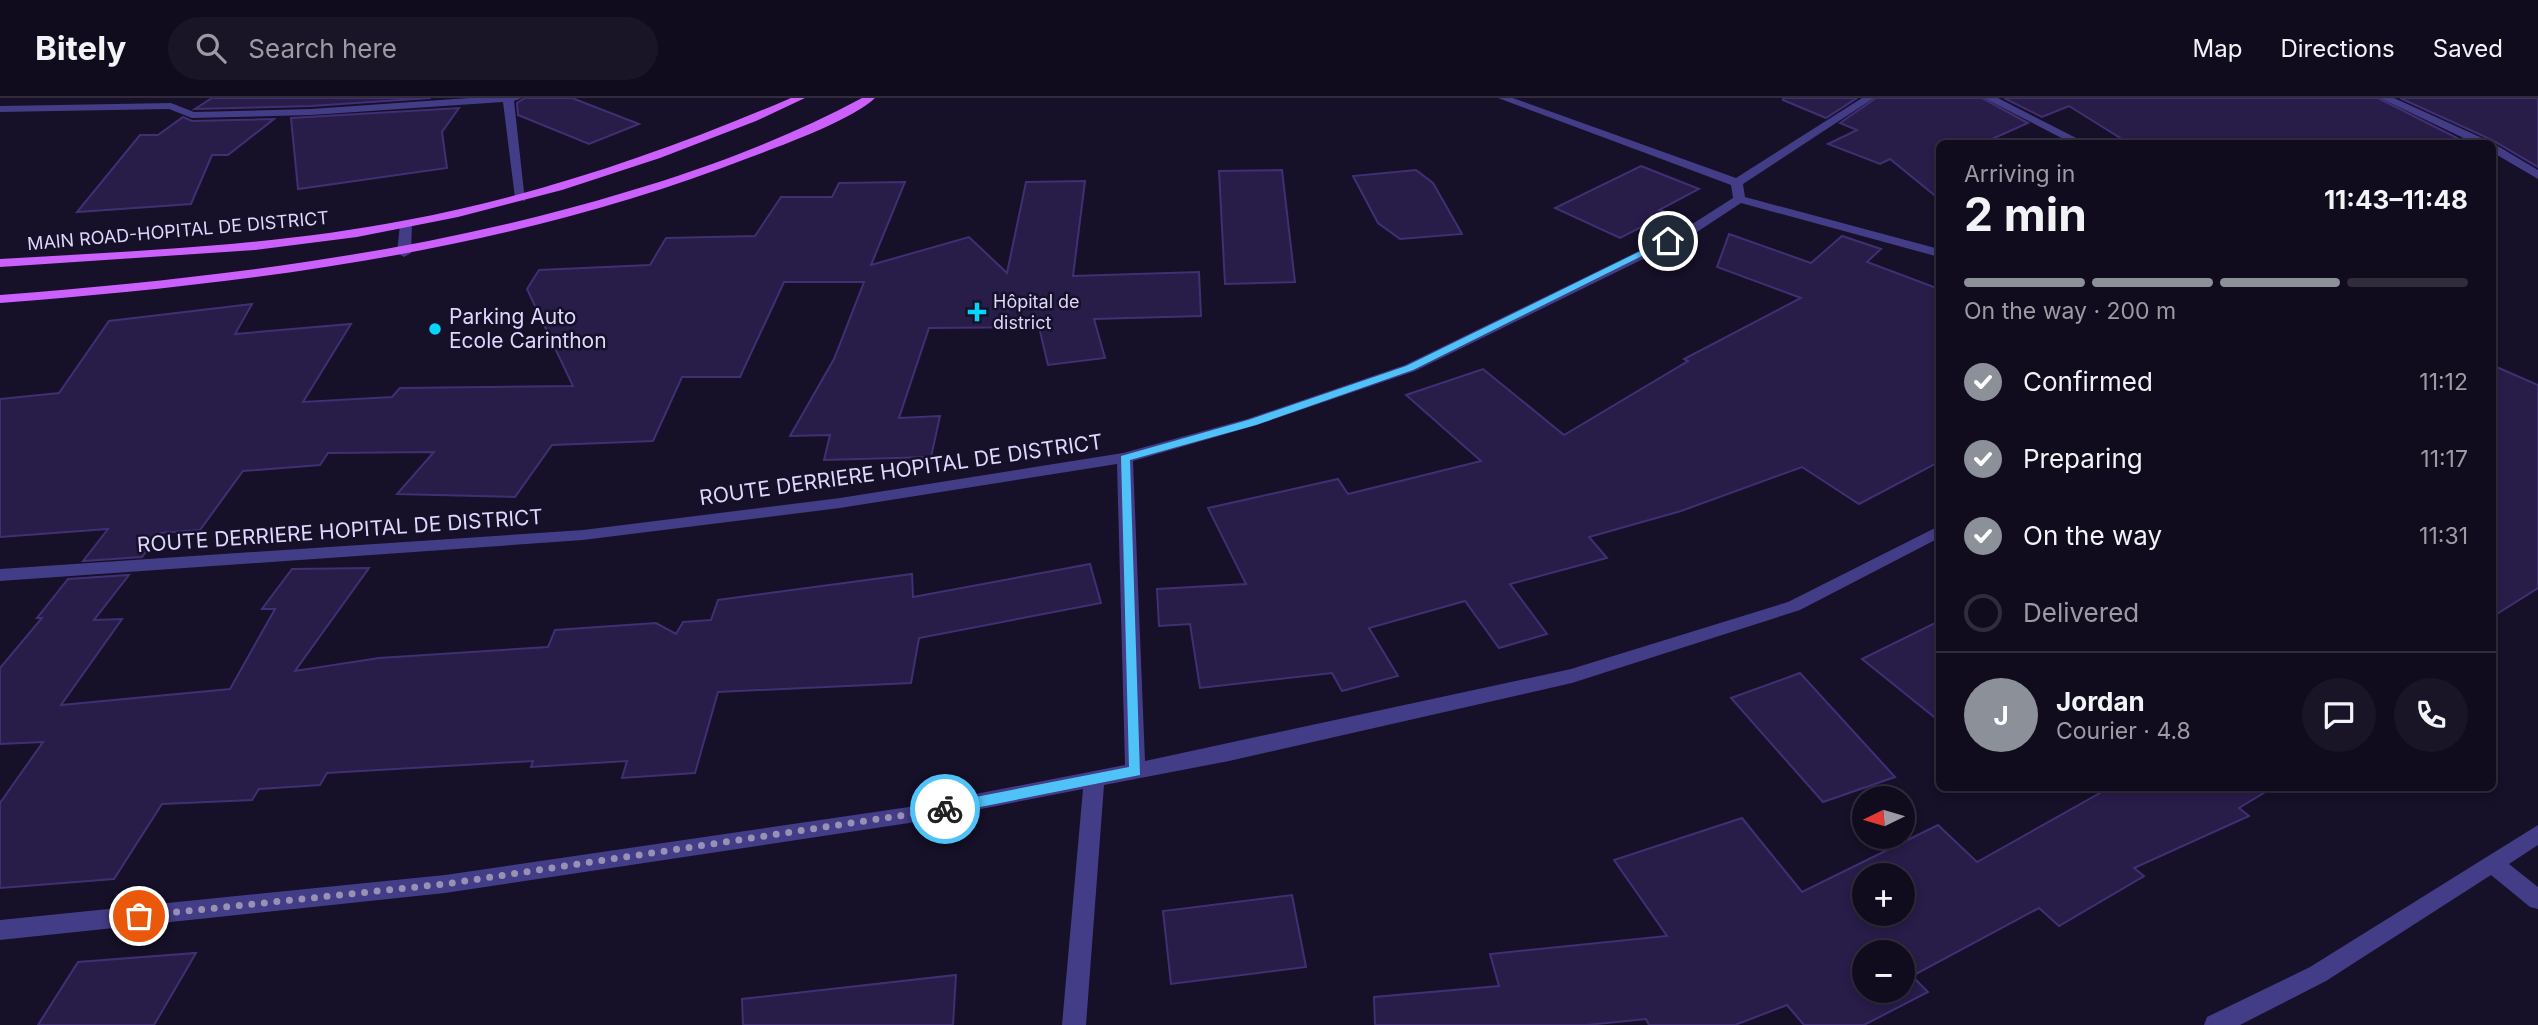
<!DOCTYPE html>
<html lang="en">
<head>
<meta charset="utf-8">
<style>
	:root { --surface:#100c1e; --page:#191527; --text:#f1f3f6; --muted:#9c9ba4; --line:#302c3c; --accent:#8c9099 }
	body { margin:0; font-family:Inter,sans-serif; background:var(--page); color:var(--text); height:100vh; display:flex; flex-direction:column; font-size:26px; white-space:nowrap }
	* { box-sizing:border-box; margin:0 }
	p { font-size:23px; color:var(--muted) }
	.icon { flex:none; width:38px; height:38px; fill:none; stroke:currentColor; stroke-width:2; stroke-linecap:round; stroke-linejoin:round }
	.map { position:relative; flex:1; overflow:hidden }
	.side { position:absolute; left:1936px; top:42px; width:560px; height:651px; display:flex; flex-direction:column; background:var(--surface); border-radius:10px; box-shadow:0 4px 10px #0003,0 0 0 2px var(--line) }
	.side>* { flex:none }
	.needle { width:46px; rotate:265deg }
	.controls { position:absolute; left:1852px; top:688px; display:grid; gap:14px }
	.controls a { display:grid; place-items:center; width:63px; height:63px; border-radius:50%; background:var(--surface); box-shadow:0 4px 10px #0003,0 0 0 2px var(--line); font-size:35px }
	.pin { position:absolute; display:grid; place-items:center; width:60px; height:60px; color:#fff; margin:-30px; border:4px solid #fff; border-radius:50%; box-shadow:0 2px 7px #0007 }
	.courier { position:absolute; display:grid; place-items:center; width:70px; height:70px; margin:-35px; border:5px solid #4fc3f7; border-radius:50%; background:#fff; color:#222; box-shadow:0 2px 9px #0007 }
	.overview em { font-style:normal; font-weight:700 }
	.overview div { display:flex; flex-direction:column-reverse }
	.overview { display:flex; align-items:center; justify-content:space-between; height:119px; padding:0 28px }
	h1 { font-size:46px; font-weight:700; line-height:52px }
	.bar { display:grid; grid-template-columns:repeat(4,1fr); gap:10px 7px; align-content:center; height:84px; padding:0 28px }
	.bar i { height:9px; border-radius:5px; background:var(--line) }
	.bar .selected { background:var(--accent) }
	.bar p { grid-column:span 4 }
	.line { display:flex; align-items:center; gap:18px; padding:0 28px; border-top:2px solid var(--line) }
	.line div { flex:1 }
	.round { display:grid; place-items:center; flex:none; width:74px; height:74px; border-radius:37px; background:var(--page) }
	ol { padding:0 28px; list-style:none }
	li { display:flex; align-items:center; gap:21px; height:77px }
	li p { margin-inline-start:auto }
	li .icon { padding:7px; border-radius:50%; background:var(--accent); color:#fff; stroke-width:4 }
	li:last-child { color:var(--muted) }
	li i { width:38px; height:38px; border:4px solid var(--line); border-radius:50% }
	header { display:flex; align-items:center; gap:42px; box-sizing:border-box; height:98px; padding:0 35px; background:var(--surface); border-bottom:2px solid var(--line) }
	header strong { font-size:33px }
	nav { display:flex; gap:38px; margin-inline-start:auto; font-size:24px }
	.search { width:490px; height:63px; background:var(--page); display:flex; align-items:center; gap:18px; box-sizing:border-box; padding:0 24px; border-radius:38px; color:var(--muted); font-size:26px }
	.map>svg:first-child { display:block }
</style>
</head>
<body>
<header>
<strong>Bitely</strong>
<div class="search"><svg class="icon" aria-label="search" viewBox="0 0 24 24"><circle cx="10" cy="10" r="6"/><path d="M15 15l6 6"/></svg>Search here</div>
<nav><a>Map</a><a>Directions</a><a>Saved</a></nav>
</header>
<div class="map">
<svg width="2538" height="927" viewBox="0 0 2538 927">
	<rect width="100%" height="100%" fill="#161028"/>
	<g fill="#281c48" stroke="#412f74" stroke-width="2" fill-rule="evenodd">
		<path d="M212,0H431L311,8L195,11Z"/>
		<path d="M525,0H572L639,26L589,46L518,17L517,5Z"/>
		<path d="M1783,0H1857L1826,20L1783,2Z"/>
		<path d="M1876,0H1982L2028,25L1981,46H1939V101L1890,61L1880,66L1828,46L1857,32L1840,25Z"/>
		<path d="M2004,0H2378L2469,46H2130L2069,8L2042,19Z"/>
		<path d="M2400,0H2538V69L2492,42Z"/>
		<path d="M459,10L442,34L447,70L298,91L291,20Z"/>
		<path d="M183,19L192,23L274,21L228,57H212L191,106L77,114L140,37H158Z"/>
		<path d="M1641,68L1699,91L1659,112L1669,115L1620,140L1555,110Z"/>
		<path d="M1282,72L1295,184L1225,186L1219,73Z"/>
		<path d="M1416,72L1433,85L1462,136L1400,141L1378,125L1353,78Z"/>
		<path d="M1085,83L1073,178L1199,174L1201,218L1094,221L1105,260L1048,267L1039,229L929,230L899,320L940,318L931,359L824,362L830,337L790,338L834,261L864,184H784L740,279H682L653,343L552,347L515,399L397,396L434,354L328,355L320,367L243,373L200,432L160,435L142,459L83,463L108,431L0,439V301L59,295L109,223L252,206L235,236L351,226L303,304L392,299L400,290L573,288L527,191L539,172L650,167L666,140L755,138L781,99H832L839,85L905,84L871,167L969,139L1007,175L1026,84Z"/>
		<path d="M1729,136L1811,165L1842,138L1881,151L1867,164L1939,191V364L1859,406L1802,369L1681,413L1589,439L1607,460L1510,486L1547,536L1499,550L1465,503L1369,530L1398,578L1342,593L1332,575L1200,590L1190,526L1159,528L1157,491L1246,486L1208,410L1338,381L1348,396L1481,363L1406,297L1483,271L1564,337L1688,263L1684,261L1801,200L1717,169Z"/>
		<path d="M2492,267L2538,287V490L2492,519Z"/>
		<path d="M1090,466L1101,505L919,540L911,585L718,594L695,675L622,680L627,663L531,669L533,663L327,675L320,687L259,691L252,702L162,706L114,781L0,790V705L43,644L0,646V570L42,520H37L68,481L129,477L94,522L122,521L61,607L230,591L275,511H262L292,471L369,470L295,573L379,560L548,549L555,532L656,525L676,536L683,524L711,522L718,502L912,476L913,499Z"/>
		<path d="M1939,523V623L1862,561Z"/>
		<path d="M1800,575L1895,679L1823,704L1731,600Z"/>
		<path d="M2109,690H2272L2239,710L2249,718L2134,770L2144,778L2059,828L2039,810L1912,878L1928,894L1864,927H1804L1787,907L1735,927H1649L1646,921L1587,927H1375L1374,899L1499,888L1490,856L1667,838L1614,762L1742,720L1802,794L1938,727L1977,764ZM1864,777H1902V816H1864ZM1864,854H1902V892H1864Z"/>
		<path d="M1292,797L1306,869L1171,886L1163,813Z"/>
		<path d="M196,855L154,927H38L78,864Z"/>
		<path d="M956,877L953,927H743L742,901Z"/>
	</g>
	<g fill="none" stroke-linecap="round" stroke-linejoin="round">
		<g fill="#433c86" fill-rule="evenodd">
			<path d="M469,0H522L514,3L525,103L515,100L503,4L311,17L192,20L169,11L0,14V8L171,5L194,14L311,11Z"/>
			<path d="M1498,0H1513L1736,80L1862,0H1874L1743,86L1745,99L1939,151V159L1741,105L1694,136L1415,273L1257,327L1133,363L1145,663L1571,571L1788,504L1939,428V440L1800,512L1572,585L1229,663L1104,687L1086,927H1062L1083,691L909,725L445,795L0,842V822L445,777L909,709L1125,667L1117,366L840,410L583,442L0,483V471L583,432L840,400L1123,355L1247,321L1405,267L1686,130L1733,100L1731,87Z"/>
			<path d="M1984,0H1998L2088,46H2073Z"/>
			<path d="M2380,0H2394L2491,44L2538,72V81L2492,54V46H2476Z"/>
			<path d="M406,122L412,126L411,155L404,159L397,155L400,126Z"/>
			<path d="M2538,727V747L2509,766L2538,789V811L2530,809L2491,777L2326,883L2240,927H2204L2207,919L2310,869Z"/>
		</g>
		<g fill="#cc60fd" fill-rule="evenodd">
			<path d="M791,0H805L756,23L660,60L562,92L458,119L357,139L255,152L0,169V161C136,153 273,148 407,122C540,97 667,53 791,0Z"/>
			<path d="M862,0H875C852,22 783,47 751,59C511,153 256,185 0,205V197C212,180 422,156 626,94C707,70 787,40 862,0Z"/>
		</g>
	</g>
	<path fill="#4fc3f7" d="M1665,141L1672,143L1413,272L1256,327L1130,362L1140,677L945,716L940,714V707L945,705L1129,669L1121,358L1248,322L1406,268Z"/>
	<g fill="none" stroke-linecap="round" stroke-linejoin="round">
		<path stroke="#9891b3" stroke-width="7" stroke-dasharray="0 12.6" d="M139,818L445,786L945,711"/>
	</g>
	<g fill="#06d4fb" stroke="#161028" stroke-width="2.5">
		<path d="M973.5 203.5h7v7h7v7h-7v7h-7v-7h-7v-7h7z"/>
		<circle cx="435" cy="231" r="7"/>
	</g>
	<g text-anchor="middle" stroke-width="5" stroke-linejoin="round" paint-order="stroke">
		<g font-size="18" fill="#ded7fe" stroke="#161028">
			<text transform="translate(178 133) rotate(-5)" y="6">MAIN ROAD-HOPITAL DE DISTRICT</text>
		</g>
		<g font-size="18" fill="#ded7fe" stroke="#161028" text-anchor="start">
			<text x="993" y="210">Hôpital de<tspan x="993" dy="21">district</tspan></text>
		</g>
		<g font-size="21" fill="#ded7fe" stroke="#161028" text-anchor="start">
			<text x="449" y="226">Parking Auto<tspan x="449" dy="24">Ecole Carinthon</tspan></text>
		</g>
		<g font-size="21" fill="#ded7fe" stroke="#161028">
			<text transform="translate(901 372) rotate(-8)" y="7">ROUTE DERRIERE HOPITAL DE DISTRICT</text>
			<text transform="translate(340 433) rotate(-4)" y="7">ROUTE DERRIERE HOPITAL DE DISTRICT</text>
		</g>
	</g>
</svg>
<div class="controls">
<a><svg class="needle" viewBox="-14 -14 28 28"><path d="M0-13l5 13h-10z" fill="#e53935"/><path d="M0 13l5-13h-10z" fill="#9c9ba4"/></svg></a>
<a>+</a>
<a>−</a>
</div>
<div class="pin" style="left:139px;top:818px;background:#ea580c"><svg class="icon" aria-label="bag" viewBox="0 0 24 24"><path d="M5 8h14l-1 12H6zM9 8a3 3 0 0 1 6 0"/></svg></div>
<div class="pin" style="left:1668px;top:143px;background:#1f2937"><svg class="icon" aria-label="home" viewBox="0 0 24 24"><path d="M3 11l9-7 9 7M6 9v11h12V9"/></svg></div>
<div class="courier" style="left:945px;top:711px"><svg class="icon" aria-label="bike" viewBox="0 0 24 24"><circle cx="6" cy="16" r="4"/><circle cx="18" cy="16" r="4"/><path d="M6 16l4-8h5l3 8M10 8l3 8H6M13 5h3"/></svg></div>
<section class="side">
<div class="overview"><div><h1>2 min</h1><p>Arriving in</p></div><em>11:43–11:48</em></div>
<div class="bar"><i class="selected"></i><i class="selected"></i><i class="selected"></i><i></i><p>On the way · 200 m</p></div>
<ol>
<li><svg class="icon" aria-label="check" viewBox="0 0 24 24"><path d="M5 12l5 5 9-10"/></svg>Confirmed<p>11:12</p></li>
<li><svg class="icon" aria-label="check" viewBox="0 0 24 24"><path d="M5 12l5 5 9-10"/></svg>Preparing<p>11:17</p></li>
<li><svg class="icon" aria-label="check" viewBox="0 0 24 24"><path d="M5 12l5 5 9-10"/></svg>On the way<p>11:31</p></li>
<li><i></i>Delivered</li>
</ol>
<div class="line" style="height:126px"><b class="round" style="background:var(--accent);color:#fff">J</b><div><b>Jordan</b><p>Courier · 4.8</p></div><a class="round"><svg class="icon" aria-label="chat" viewBox="0 0 24 24"><path d="M4 5h16v11H9l-5 4z"/></svg></a><a class="round"><svg class="icon" aria-label="phone" viewBox="0 0 24 24"><path d="M5 4h4l2 5-3 2q2 4 5 5l2-3 5 2v4C11 20 4 13 5 4z"/></svg></a></div>
</section>
</div>
</body>
</html>
